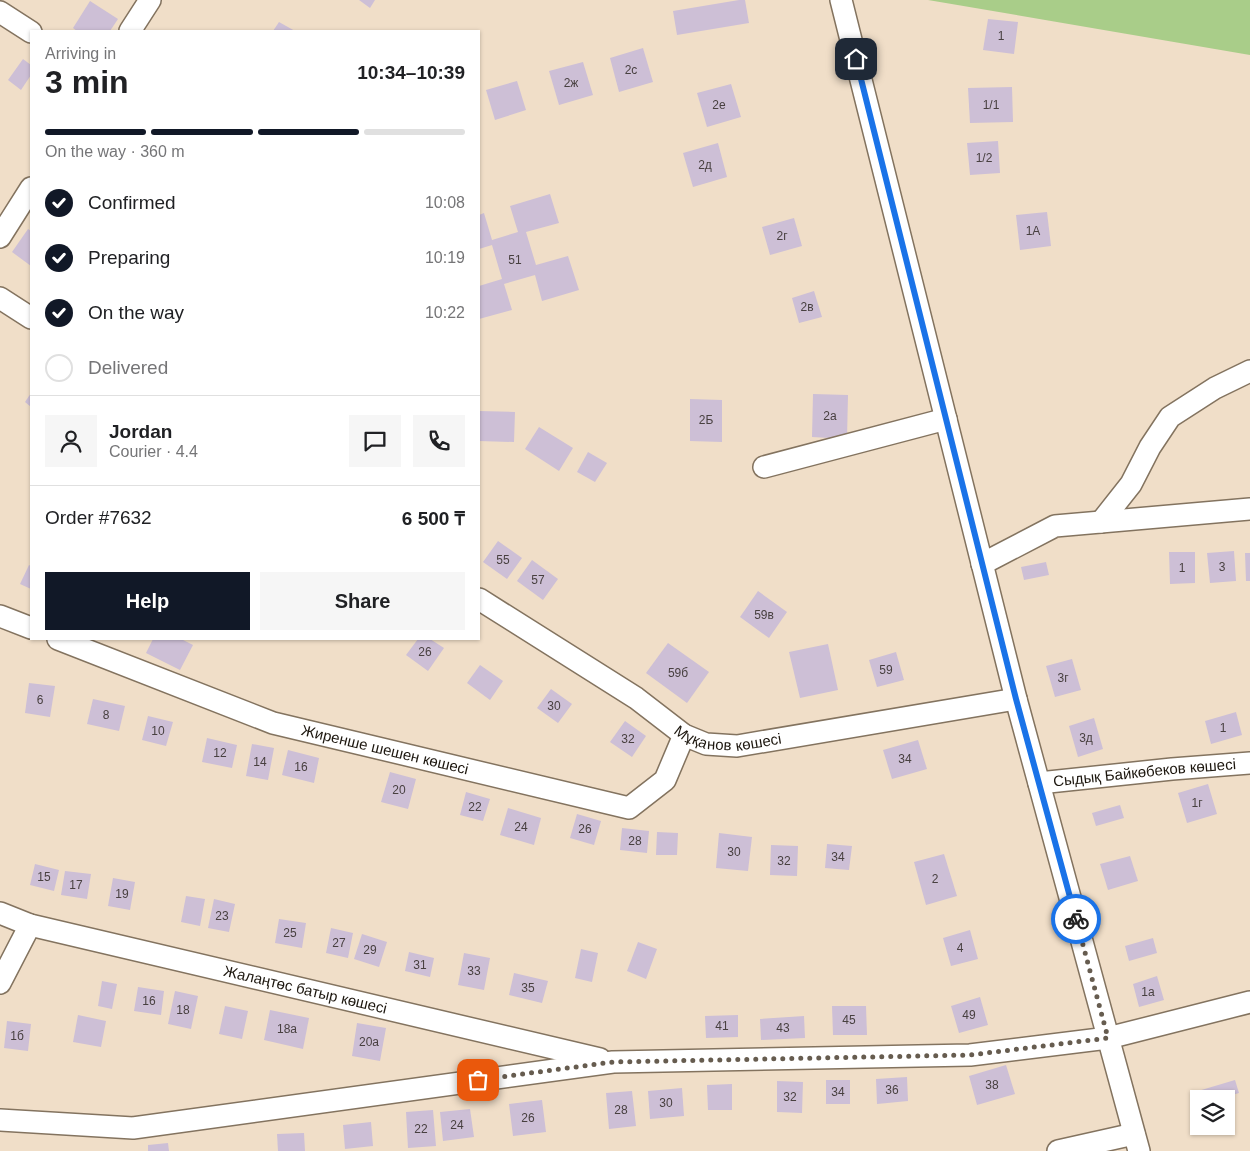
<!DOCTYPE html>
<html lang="en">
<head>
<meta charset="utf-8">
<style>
	:root { --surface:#fff; --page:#f6f6f6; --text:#202124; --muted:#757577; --line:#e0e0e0; --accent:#111827 }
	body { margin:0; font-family:Helvetica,sans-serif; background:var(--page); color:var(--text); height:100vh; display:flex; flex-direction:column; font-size:19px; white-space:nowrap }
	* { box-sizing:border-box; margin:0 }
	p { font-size:16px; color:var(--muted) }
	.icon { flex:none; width:28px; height:28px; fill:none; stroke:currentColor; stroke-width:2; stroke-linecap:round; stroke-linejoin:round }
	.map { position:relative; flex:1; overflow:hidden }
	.sheet { position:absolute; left:30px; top:30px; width:450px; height:610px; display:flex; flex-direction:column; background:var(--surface); border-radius:0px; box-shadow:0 1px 4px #0004 }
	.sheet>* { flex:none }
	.controls { position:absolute; left:1190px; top:1090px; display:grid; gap:10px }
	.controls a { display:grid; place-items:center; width:45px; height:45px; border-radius:0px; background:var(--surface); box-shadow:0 1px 4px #0004; font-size:25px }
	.pin { position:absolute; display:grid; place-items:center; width:42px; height:42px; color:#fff; margin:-21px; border-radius:10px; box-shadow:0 2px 8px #0006 }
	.courier { position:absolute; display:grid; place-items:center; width:50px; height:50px; margin:-25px; border:4px solid #1a73e8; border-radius:50%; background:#fff; color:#222; box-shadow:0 1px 6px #0007 }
	.overview em { font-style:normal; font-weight:700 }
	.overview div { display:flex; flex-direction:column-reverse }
	.overview { display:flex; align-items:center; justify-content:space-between; height:85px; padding:0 15px }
	h1 { font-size:32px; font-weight:700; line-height:38px }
	.bar { display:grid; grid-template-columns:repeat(4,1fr); gap:8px 5px; align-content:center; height:60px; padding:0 15px }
	.bar i { height:6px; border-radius:4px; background:var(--line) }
	.bar .selected { background:var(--accent) }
	.bar p { grid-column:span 4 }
	.line { display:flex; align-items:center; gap:12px; padding:0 15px; border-top:1px solid var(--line) }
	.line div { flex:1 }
	.round { display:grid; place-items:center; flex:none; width:52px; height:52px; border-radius:0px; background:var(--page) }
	ol { padding:0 15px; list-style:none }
	li { display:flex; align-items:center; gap:15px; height:55px }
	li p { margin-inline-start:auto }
	li .icon { padding:5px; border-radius:50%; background:var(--accent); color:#fff; stroke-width:4 }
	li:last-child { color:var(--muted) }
	li i { width:28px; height:28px; border:2px solid var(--line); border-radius:50% }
	.cta { display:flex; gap:10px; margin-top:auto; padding:10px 15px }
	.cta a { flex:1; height:58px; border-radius:0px; background:var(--accent); color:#fff; font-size:20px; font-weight:700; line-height:58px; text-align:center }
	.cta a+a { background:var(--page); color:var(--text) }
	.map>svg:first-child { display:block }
</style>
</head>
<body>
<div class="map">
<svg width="1250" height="1151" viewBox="0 0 1250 1151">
	<rect width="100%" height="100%" fill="#f0dec8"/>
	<path fill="#a9cd89" d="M928,0H1250V55Z"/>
	<g fill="#cdbfd6">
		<path d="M359,0H375L370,8Z"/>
		<path d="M739,0H745L749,23L677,35L673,11Z"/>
		<path d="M90,1L118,19L110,31H77L73,28Z"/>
		<path d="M988,19L1018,22L1014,54L983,50Z"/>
		<path d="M279,22L295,31H273Z"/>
		<path d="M643,48L653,82L619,92L610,58Z"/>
		<path d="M23,59L31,65V75L21,90L8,80Z"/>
		<path d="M583,62L593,95L559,105L549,71Z"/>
		<path d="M517,81L526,110L495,120L486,90Z"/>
		<path d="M731,84L741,117L707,127L697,93Z"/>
		<path d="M1012,87L1013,122L970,123L968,88Z"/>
		<path d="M998,141L1000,173L970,175L967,143Z"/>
		<path d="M718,143L727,177L693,187L683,153Z"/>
		<path d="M550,194L559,223L526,232L536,265L568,256L579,290L542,301L535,275L504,284L512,310L479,319V286L502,279L492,245L479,249V215L484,213L492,240L518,232L510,206Z"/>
		<path d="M1047,212L1051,246L1020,250L1016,215Z"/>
		<path d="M794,218L802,246L770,255L762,227Z"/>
		<path d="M28,229L31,231V266L12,252Z"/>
		<path d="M814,291L822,317L799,323L792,298Z"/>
		<path d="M31,393V407L25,402Z"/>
		<path d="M813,394L848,395L847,439L812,437Z"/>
		<path d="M690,399L722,400V442L690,441Z"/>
		<path d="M479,411L515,412L514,442L479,441Z"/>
		<path d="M539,427L573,448L559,471L525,449Z"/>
		<path d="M588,452L607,463L595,482L577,472Z"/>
		<path d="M498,541L522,558L507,579L483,562Z"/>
		<path d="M1234,551L1236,581L1210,583L1207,553Z"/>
		<path d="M1169,552H1195V583L1170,584Z"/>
		<path d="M1245,553H1250V581H1246Z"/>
		<path d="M532,560L558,579L543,600L517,581Z"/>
		<path d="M1046,562L1049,575L1024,580L1021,567Z"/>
		<path d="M29,565L31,566V589L20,584Z"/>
		<path d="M758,591L787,612L769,638L740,617Z"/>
		<path d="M153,639H181L193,645L180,670L146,653Z"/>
		<path d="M418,639H430L444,648L428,671L406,655Z"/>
		<path d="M668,643L709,672L687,703L646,673Z"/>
		<path d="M828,644L838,690L800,698L789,652Z"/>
		<path d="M896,652L904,680L877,687L869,660Z"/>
		<path d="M1072,659L1081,690L1055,697L1046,666Z"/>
		<path d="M480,665L503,681L490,700L467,683Z"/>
		<path d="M29,683L55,686L50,717L25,713Z"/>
		<path d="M551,689L572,704L558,723L537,708Z"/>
		<path d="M93,699L125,706L119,731L87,724Z"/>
		<path d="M1236,712L1242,735L1211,744L1205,721Z"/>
		<path d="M148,716L173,722L166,746L142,740Z"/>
		<path d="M1094,718L1103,749L1078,757L1069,726Z"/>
		<path d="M625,721L646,736L632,757L610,742Z"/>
		<path d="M207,738L237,745L232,768L202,762Z"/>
		<path d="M918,740L927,769L892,779L883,750Z"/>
		<path d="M252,744L274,748L268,780L246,776Z"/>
		<path d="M288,750L319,758L314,783L282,775Z"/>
		<path d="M390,772L416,779L408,809L381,802Z"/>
		<path d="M1208,784L1217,814L1187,823L1178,793Z"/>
		<path d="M466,792L490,799L483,821L460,815Z"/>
		<path d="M1120,805L1124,818L1096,826L1092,813Z"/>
		<path d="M508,808L541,818L534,845L500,835Z"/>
		<path d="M577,814L601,821L594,845L570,838Z"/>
		<path d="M622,828L649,831L647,853L620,850Z"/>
		<path d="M657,832L678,833L677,855H656Z"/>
		<path d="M719,833L752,837L748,871L716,868Z"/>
		<path d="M827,844L852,846L849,870L825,868Z"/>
		<path d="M771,845L798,846L797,876L770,875Z"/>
		<path d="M944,854L957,896L926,905L914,862Z"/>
		<path d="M1130,856L1138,881L1108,890L1100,864Z"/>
		<path d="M35,864L59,870L54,891L30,885Z"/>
		<path d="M65,871L91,874L87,899L61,895Z"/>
		<path d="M113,878L135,882L130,910L108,906Z"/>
		<path d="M186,896L205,899L200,926L181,922Z"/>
		<path d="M214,899L235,904L229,932L208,928Z"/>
		<path d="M279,919L306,923L302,948L275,943Z"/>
		<path d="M331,928L353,933L348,958L326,953Z"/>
		<path d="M970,930L978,959L951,966L943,938Z"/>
		<path d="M362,934L387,942L379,967L354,959Z"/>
		<path d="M1153,938L1157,953L1129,961L1125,946Z"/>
		<path d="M638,942L657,949L646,979L627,971Z"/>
		<path d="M581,949L598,953L592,982L575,978Z"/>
		<path d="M409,952L434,958L430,977L405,971Z"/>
		<path d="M464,953L490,958L484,990L458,985Z"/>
		<path d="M514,973L548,981L542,1003L509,995Z"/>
		<path d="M1157,976L1164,1000L1139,1007L1133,984Z"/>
		<path d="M102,981L117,984L112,1009L98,1006Z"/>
		<path d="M138,987L164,991L161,1015L134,1011Z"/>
		<path d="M175,991L198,996L191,1029L168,1024Z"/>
		<path d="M980,997L988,1025L959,1033L951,1006Z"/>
		<path d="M225,1006L248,1011L242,1039L219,1034Z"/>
		<path d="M832,1006H866L867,1035H833Z"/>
		<path d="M270,1010L309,1018L303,1049L264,1040Z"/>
		<path d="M78,1015L106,1021L101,1047L73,1042Z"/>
		<path d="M738,1015V1037L706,1038L705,1016Z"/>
		<path d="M804,1016L805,1038L761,1040L760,1019Z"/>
		<path d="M7,1021L31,1024L28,1051L4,1048Z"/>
		<path d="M357,1023L386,1028L380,1061L352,1056Z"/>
		<path d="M1006,1065L1015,1094L977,1105L969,1076Z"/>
		<path d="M907,1077L908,1101L877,1104L876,1079Z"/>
		<rect x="826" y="1080" width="24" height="24"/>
		<path d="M1235,1080L1239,1093L1219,1099H1201L1198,1091Z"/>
		<path d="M777,1081L803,1082L802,1113L777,1112Z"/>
		<path d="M732,1084V1110H708L707,1085Z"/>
		<path d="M682,1088L684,1116L650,1119L648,1091Z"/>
		<path d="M632,1091L636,1126L609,1129L606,1093Z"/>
		<path d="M542,1100L546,1132L513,1136L509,1104Z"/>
		<path d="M470,1109L474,1137L443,1141L440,1112Z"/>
		<path d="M433,1110L436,1146L408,1148L406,1112Z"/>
		<path d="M371,1122L373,1146L345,1149L343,1125Z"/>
		<path d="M304,1133L305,1151H278L277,1134Z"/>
		<path d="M168,1143L169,1151H148V1145Z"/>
	</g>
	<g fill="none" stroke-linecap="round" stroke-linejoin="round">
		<defs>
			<g id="minor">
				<path d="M841,0L1016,699L1139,1151"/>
				<path d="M0,12L31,32"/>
				<path d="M130,31L150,0"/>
				<path d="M0,237L31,188"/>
				<path d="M0,298L31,318"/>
				<path d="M764,467L946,419"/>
				<path d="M1101,522L1131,484L1150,447L1170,417L1215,388L1250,371"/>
				<path d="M982,564L1055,526L1250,509"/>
				<path id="s1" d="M479,599L636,698L684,735L706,744L737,746L1016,699"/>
				<path d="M0,616L31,628"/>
				<path id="s2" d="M58,639L273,723L629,808L665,780L684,735"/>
				<path id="s3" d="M1039,783L1172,769L1250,763"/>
				<path id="s4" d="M0,913L30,925L600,1059"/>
				<path d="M0,983L30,925"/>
				<path d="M0,1120L133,1128L613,1062L970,1055L1108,1038L1250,1002"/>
				<path d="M1058,1151L1134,1134"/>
			</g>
		</defs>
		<use href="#minor" stroke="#83735f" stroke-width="24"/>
		<use href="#minor" stroke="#fff" stroke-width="21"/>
	</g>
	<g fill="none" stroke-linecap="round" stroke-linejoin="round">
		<path stroke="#665c4f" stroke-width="5" stroke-dasharray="0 9" d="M478,1080L613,1062L970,1055L1108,1038L1076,919"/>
		<path stroke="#1a73e8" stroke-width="6" d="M856,59L1016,699L1076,919"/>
	</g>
	<g text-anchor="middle" stroke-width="4" stroke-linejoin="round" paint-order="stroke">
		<g font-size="12" fill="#484040">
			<text x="1001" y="40">1</text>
			<text x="631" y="74">2с</text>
			<text x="571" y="87">2ж</text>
			<text x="719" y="109">2е</text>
			<text x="991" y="109">1/1</text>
			<text x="984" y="162">1/2</text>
			<text x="705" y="169">2д</text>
			<text x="1033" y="235">1А</text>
			<text x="782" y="240">2г</text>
			<text x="515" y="264">51</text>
			<text x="807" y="311">2в</text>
			<text x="830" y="420">2а</text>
			<text x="706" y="424">2Б</text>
			<text x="503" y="564">55</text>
			<text x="1222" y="571">3</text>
			<text x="1182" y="572">1</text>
			<text x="538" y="584">57</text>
			<text x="764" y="619">59в</text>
			<text x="425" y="656">26</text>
			<text x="886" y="674">59</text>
			<text x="678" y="677">59б</text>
			<text x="1063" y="682">3г</text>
			<text x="40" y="704">6</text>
			<text x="554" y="710">30</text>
			<text x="106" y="719">8</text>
			<text x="1223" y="732">1</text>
			<text x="158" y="735">10</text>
			<text x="1086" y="742">3д</text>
			<text x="628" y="743">32</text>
			<text x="220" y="757">12</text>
			<text x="905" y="763">34</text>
			<text x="260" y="766">14</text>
			<text x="301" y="771">16</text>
			<text x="399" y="794">20</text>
			<text x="1197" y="807">1г</text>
			<text x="475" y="811">22</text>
			<text x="521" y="831">24</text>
			<text x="585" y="833">26</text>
			<text x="635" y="845">28</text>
			<text x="734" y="856">30</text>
			<text x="838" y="861">34</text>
			<text x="784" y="865">32</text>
			<text x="44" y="881">15</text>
			<text x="935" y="883">2</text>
			<text x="76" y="889">17</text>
			<text x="122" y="898">19</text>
			<text x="222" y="920">23</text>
			<text x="290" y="937">25</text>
			<text x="339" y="947">27</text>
			<text x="960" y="952">4</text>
			<text x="370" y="954">29</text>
			<text x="420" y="969">31</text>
			<text x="474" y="975">33</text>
			<text x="528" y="992">35</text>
			<text x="1148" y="996">1а</text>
			<text x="149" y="1005">16</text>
			<text x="183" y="1014">18</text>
			<text x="969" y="1019">49</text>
			<text x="849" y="1024">45</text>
			<text x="722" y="1030">41</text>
			<text x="783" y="1032">43</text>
			<text x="287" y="1033">18а</text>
			<text x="17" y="1040">1б</text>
			<text x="369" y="1046">20а</text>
			<text x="992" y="1089">38</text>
			<text x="892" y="1094">36</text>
			<text x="838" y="1096">34</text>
			<text x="790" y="1101">32</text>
			<text x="666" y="1107">30</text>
			<text x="621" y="1114">28</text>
			<text x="528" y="1122">26</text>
			<text x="457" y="1129">24</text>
			<text x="421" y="1133">22</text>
		</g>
		<g font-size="15" fill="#1c160e" stroke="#feebd5">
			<text dy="5" stroke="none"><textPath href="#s1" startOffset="291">Мұқанов көшесі</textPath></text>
			<text dy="5" stroke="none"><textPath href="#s2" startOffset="346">Жиренше шешен көшесі</textPath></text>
			<text dy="5" stroke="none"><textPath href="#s3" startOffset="106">Сыдық Байкөбеков көшесі</textPath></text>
			<text dy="5" stroke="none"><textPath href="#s4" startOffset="315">Жалаңтөс батыр көшесі</textPath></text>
		</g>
	</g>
</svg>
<div class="controls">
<a><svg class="icon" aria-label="layers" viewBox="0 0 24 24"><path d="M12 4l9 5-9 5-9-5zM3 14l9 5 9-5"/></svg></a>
</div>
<div class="pin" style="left:478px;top:1080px;background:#ea580c"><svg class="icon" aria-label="bag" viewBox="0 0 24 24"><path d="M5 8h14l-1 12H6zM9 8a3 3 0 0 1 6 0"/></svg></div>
<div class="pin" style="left:856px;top:59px;background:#1f2937"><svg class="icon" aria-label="home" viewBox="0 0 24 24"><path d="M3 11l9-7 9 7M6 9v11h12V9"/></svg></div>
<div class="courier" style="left:1076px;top:919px"><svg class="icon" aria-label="bike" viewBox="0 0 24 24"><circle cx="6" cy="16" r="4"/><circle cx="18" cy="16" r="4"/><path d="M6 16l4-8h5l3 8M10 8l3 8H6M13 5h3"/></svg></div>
<section class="sheet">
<div class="overview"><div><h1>3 min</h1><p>Arriving in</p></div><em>10:34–10:39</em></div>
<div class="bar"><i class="selected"></i><i class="selected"></i><i class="selected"></i><i></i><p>On the way · 360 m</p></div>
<ol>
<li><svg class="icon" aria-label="check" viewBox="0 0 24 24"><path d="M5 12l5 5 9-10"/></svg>Confirmed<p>10:08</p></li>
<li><svg class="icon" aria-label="check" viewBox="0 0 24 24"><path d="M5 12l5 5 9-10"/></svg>Preparing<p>10:19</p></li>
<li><svg class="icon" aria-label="check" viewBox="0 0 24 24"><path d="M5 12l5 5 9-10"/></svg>On the way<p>10:22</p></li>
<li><i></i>Delivered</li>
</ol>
<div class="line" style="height:90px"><a class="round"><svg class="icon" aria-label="person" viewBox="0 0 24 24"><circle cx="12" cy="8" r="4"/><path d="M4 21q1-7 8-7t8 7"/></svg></a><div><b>Jordan</b><p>Courier · 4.4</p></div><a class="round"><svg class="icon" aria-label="chat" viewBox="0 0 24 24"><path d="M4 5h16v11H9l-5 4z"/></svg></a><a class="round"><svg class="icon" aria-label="phone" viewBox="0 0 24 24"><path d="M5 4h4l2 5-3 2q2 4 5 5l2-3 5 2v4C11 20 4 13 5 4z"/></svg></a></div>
<div class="line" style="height:65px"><div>Order #7632</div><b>6 500 ₸</b></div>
<div class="cta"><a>Help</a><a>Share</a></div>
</section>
</div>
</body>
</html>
